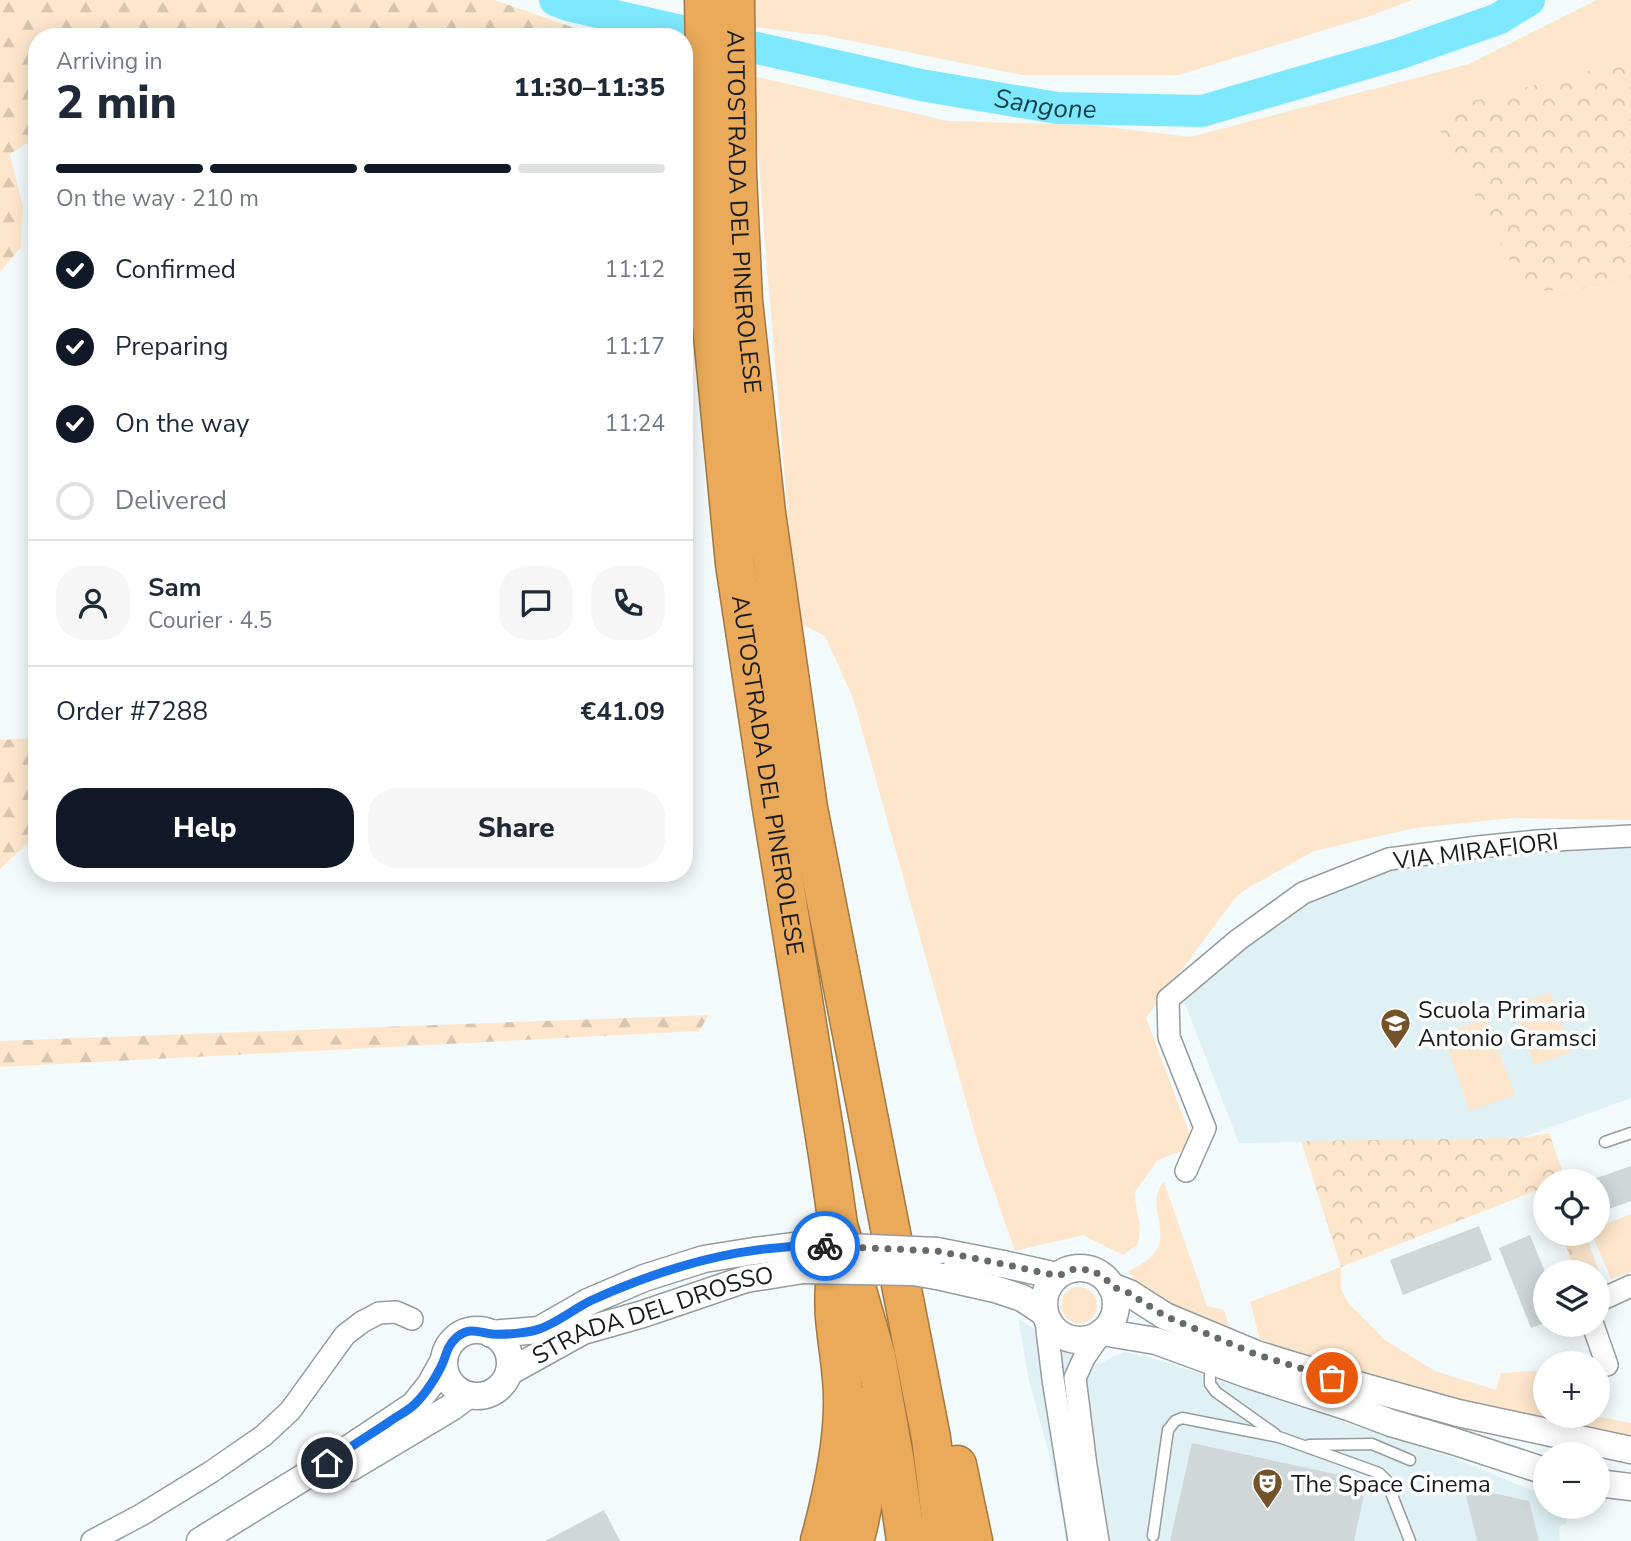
<!DOCTYPE html>
<html lang="en">
<head>
<meta charset="utf-8">
<style>
	:root { --surface:#fff; --page:#f6f6f7; --text:#1f2937; --muted:#747a83; --line:#e0e1e3; --accent:#111827 }
	body { margin:0; font-family:"Nunito Sans",sans-serif; background:var(--page); color:var(--text); height:100vh; display:flex; flex-direction:column; font-size:26px; white-space:nowrap }
	* { box-sizing:border-box; margin:0 }
	p { font-size:23px; color:var(--muted) }
	.icon { flex:none; width:38px; height:38px; fill:none; stroke:currentColor; stroke-width:2; stroke-linecap:round; stroke-linejoin:round }
	.map { position:relative; flex:1; overflow:hidden }
	.panel { position:absolute; left:28px; top:28px; width:665px; height:854px; display:flex; flex-direction:column; background:var(--surface); border-radius:28px; box-shadow:0 4px 18px #0003 }
	.panel>* { flex:none }
	.fabs { position:absolute; left:1533px; top:1169px; display:grid; gap:14px }
	.fabs a { display:grid; place-items:center; width:77px; height:77px; border-radius:50%; background:var(--surface); box-shadow:0 4px 18px #0003; font-size:35px }
	.pin { position:absolute; display:grid; place-items:center; width:60px; height:60px; color:#fff; margin:-30px; border:4px solid #fff; border-radius:50%; box-shadow:0 2px 7px #0007 }
	.courier { position:absolute; display:grid; place-items:center; width:70px; height:70px; margin:-35px; border:5px solid #1a73e8; border-radius:50%; background:#fff; color:#222; box-shadow:0 2px 9px #0007 }
	.headline em { font-style:normal; font-weight:800 }
	.headline div { display:flex; flex-direction:column-reverse }
	.headline { display:flex; align-items:center; justify-content:space-between; height:119px; padding:0 28px }
	h1 { font-size:46px; font-weight:800; line-height:52px }
	.bar { display:grid; grid-template-columns:repeat(4,1fr); gap:10px 7px; align-content:center; height:84px; padding:0 28px }
	.bar i { height:9px; border-radius:5px; background:var(--line) }
	.bar .active { background:var(--accent) }
	.bar p { grid-column:span 4 }
	.line { display:flex; align-items:center; gap:18px; padding:0 28px; border-top:2px solid var(--line) }
	.line div { flex:1 }
	.round { display:grid; place-items:center; flex:none; width:74px; height:74px; border-radius:28px; background:var(--page) }
	ol { padding:0 28px; list-style:none }
	li { display:flex; align-items:center; gap:21px; height:77px }
	li p { margin-inline-start:auto }
	li .icon { padding:7px; border-radius:50%; background:var(--accent); color:#fff; stroke-width:4 }
	li:last-child { color:var(--muted) }
	li i { width:38px; height:38px; border:4px solid var(--line); border-radius:50% }
	.action { display:flex; gap:14px; margin-top:auto; padding:14px 28px }
	.action a { flex:1; height:80px; border-radius:28px; background:var(--accent); color:#fff; font-size:28px; font-weight:800; line-height:80px; text-align:center }
	.action a+a { background:var(--page); color:var(--text) }
	.map>svg:first-child { display:block }
</style>
</head>
<body>
<div class="map">
<svg width="1631" height="1541" viewBox="0 0 1631 1541">
	<defs>
		<pattern id="forest-firs" width="22" height="20" patternUnits="userSpaceOnUse" patternTransform="scale(1.75)"><rect width="22" height="20" fill="#fde6cc"/><path d="M5 1l3.5 6h-7zM16 11l3.5 6h-7z" fill="#d8c5af"/></pattern>
		<pattern id="park-crowns" width="20" height="18" patternUnits="userSpaceOnUse" patternTransform="scale(1.75)"><rect width="20" height="18" fill="#fde6cc"/><path d="M2 6a3 3 0 1 1 6 0M12 15a3 3 0 1 1 6 0" fill="none" stroke="#d8c5af"/></pattern>
	</defs>
	<rect width="100%" height="100%" fill="#f3fafc"/>
	<g fill="#e0f1f5">
		<path d="M1631,847V1098L1521,1138L1239,1143L1182,996L1314,896L1392,866L1513,852Z"/>
		<path d="M1018,1318L1040,1333L1051,1344L1062,1350L1100,1364L1112,1357L1125,1352L1155,1359L1462,1461L1531,1490L1545,1494V1507H1569L1566,1524L1561,1525L1559,1528L1560,1541H1066L1063,1516L1048,1450L1029,1381Z"/>
	</g>
	<g fill="#fde6cc">
		<path d="M755,0H1412L1370,16L1179,75H1022L827,36L755,27Z"/>
		<path d="M1597,0H1631V60L1431,113L1527,292L1631,285V820L1513,818L1415,828L1314,851L1246,889L1235,898L1146,1018L1194,1146L1158,1160L1134,1193L1140,1227L1138,1244L1123,1255L1083,1235L1015,1251L980,1151L853,698L825,636L797,622L763,220L753,76L948,121L1091,125L1190,137L1469,64Z"/>
		<path d="M1550,992L1572,1052L1534,1065L1513,1006Z"/>
		<path d="M1487,1018L1515,1095L1470,1111L1442,1034Z"/>
		<path d="M1164,1182L1207,1306L1224,1310L1231,1331L1186,1312L1146,1293L1128,1271C1139,1266 1154,1258 1158,1247C1167,1225 1146,1200 1164,1182Z"/>
		<path d="M1631,1214V1272L1611,1279L1592,1234H1598V1227Z"/>
		<path d="M1341,1267V1289L1349,1304L1385,1340L1435,1371L1496,1390L1501,1373L1545,1370V1416H1595L1631,1423V1436L1483,1406L1358,1371L1260,1340L1250,1302Z"/>
		<circle cx="1079" cy="1305" r="18"/>
	</g>
	<g fill="url(#forest-firs)">
		<path d="M0,0H494L601,37H37V137L10,154L23,207L21,247L0,272Z"/>
		<path d="M37,738V834L0,869V740Z"/>
		<path d="M709,1015L699,1031L0,1067V1041Z"/>
	</g>
	<g fill="url(#park-crowns)">
		<path d="M1631,60V285L1527,292L1430,112Z"/>
		<path d="M1549,1133L1566,1181H1545V1187L1341,1267L1301,1141L1521,1138Z"/>
		<path d="M1562,1234H1585L1599,1271L1575,1272Z"/>
	</g>
	<g fill="none" stroke-linecap="round" stroke-linejoin="round">
		<path stroke="#7ee8fe" stroke-width="32" id="s1" d="M555,0L571,6L921,85L1057,108L1202,111L1398,54L1498,19L1529,0"/>
	</g>
	<g fill="#d0d7d9">
		<path d="M1631,1166V1201L1598,1213V1181H1588Z"/>
		<path d="M1479,1226L1492,1260L1403,1295L1390,1260Z"/>
		<path d="M1530,1235L1545,1272V1323L1531,1328L1499,1248Z"/>
		<path d="M1192,1443L1367,1481L1354,1541H1170Z"/>
		<path d="M1464,1487L1529,1501L1539,1541H1477Z"/>
		<path d="M604,1510L620,1541H545Z"/>
	</g>
	<g fill="none" stroke-linecap="round" stroke-linejoin="round">
		<defs>
			<g id="service">
				<path d="M1605,1142L1631,1133"/>
				<path d="M1210,1363V1384L1216,1392L1275,1434"/>
				<path d="M1309,1445L1372,1444L1410,1460"/>
				<path d="M1153,1536L1168,1430L1175,1421L1182,1418L1279,1437L1379,1473L1386,1480L1410,1541"/>
			</g>
			<g id="minor">
				<path d="M1186,1171L1205,1128L1169,1037L1168,999L1238,940L1303,893L1389,859L1478,847L1537,841L1631,836"/>
				<path d="M1598,1301L1631,1286"/>
				<path d="M1045,1313L1053,1379L1079,1541"/>
				<path d="M1593,1325L1607,1365"/>
				<path d="M92,1541L141,1515L211,1472L263,1436L290,1411L345,1335L362,1322L379,1313L396,1312L412,1319"/>
				<path d="M1098,1541L1086,1466L1075,1378L1084,1358L1102,1332"/>
			</g>
			<g id="tertiary">
				<path d="M937,1251L1003,1264L1057,1276"/>
				<circle cx="1080" cy="1304" r="36"/>
				<path d="M942,1277L995,1289L1022,1298L1045,1313"/>
				<path d="M1111,1286L1129,1293L1165,1316L1256,1354L1354,1384L1458,1413L1631,1450"/>
				<circle cx="477" cy="1363" r="33"/>
				<path d="M1102,1332L1156,1341L1249,1375L1351,1408L1391,1423L1453,1441L1545,1471"/>
				<path d="M491,1334L539,1330L588,1302L644,1278L704,1259L754,1251L802,1245"/>
				<path id="s2" d="M509,1372L583,1331L643,1314L746,1279L803,1270"/>
				<path d="M350,1468L452,1407L468,1395"/>
				<path d="M1598,1483L1631,1487"/>
				<path d="M200,1541L327,1463L414,1405L430,1385L444,1360"/>
			</g>
			<g id="motorway">
				<path id="s3" d="M704,0L710,304L735,564L771,802L828,1155L838,1225L876,1356L894,1457L906,1541"/>
				<path id="s4" d="M735,0L737,174L743,301L766,513L808,808L931,1438L941,1518L942,1541"/>
				<path d="M957,1465L973,1541"/>
				<path d="M820,1541C832,1497 844,1443 843,1398C843,1371 837,1344 835,1317C833,1298 836,1277 836,1258"/>
				<path d="M854,1541C867,1498 869,1451 864,1407"/>
			</g>
		</defs>
		<use href="#service" stroke="#959c9e" stroke-width="13"/>
		<use href="#minor" stroke="#959c9e" stroke-width="24"/>
		<use href="#tertiary" stroke="#959c9e" stroke-width="29"/>
		<use href="#motorway" stroke="#a17844" stroke-width="41"/>
		<use href="#service" stroke="#fff" stroke-width="10"/>
		<use href="#minor" stroke="#fff" stroke-width="21"/>
		<use href="#tertiary" stroke="#fff" stroke-width="26"/>
		<use href="#motorway" stroke="#eaaa59" stroke-width="38"/>
		<defs>
			<g id="tertiary-bridge">
				<path d="M802,1245L937,1251"/>
				<path d="M803,1270L914,1272L942,1277"/>
			</g>
		</defs>
		<use href="#tertiary-bridge" stroke="#959c9e" stroke-width="29" stroke-linecap="butt"/>
		<use href="#tertiary-bridge" stroke="#fff" stroke-width="26"/>
	</g>
	<g fill="none" stroke-linecap="round" stroke-linejoin="round">
		<path stroke="#656a6a" stroke-width="7" stroke-dasharray="0 12.6" d="M825,1246L937,1251L1003,1264L1058,1276L1074,1269L1092,1270L1106,1279L1111,1286L1129,1293L1165,1316L1255,1354L1332,1378"/>
		<path stroke="#1a73e8" stroke-width="9" d="M327,1463C347,1449 368,1436 389,1422C397,1416 408,1411 415,1404C426,1393 438,1375 444,1360C447,1351 449,1344 457,1337C470,1327 477,1332 492,1334C503,1335 529,1333 539,1329C555,1324 574,1309 590,1301C664,1267 744,1244 825,1246"/>
	</g>
	<defs>
		<symbol id="school-pin" viewBox="-11 -11 22 30"><path d="M0 17L-7.5 6A9.5 9.5 0 1 1 7.5 6Z" fill="#74532a" stroke="#fff"/><path d="M0-5L7-2L0 1L-7-2ZM-4 1L0 2.5L4 1V4Q0 6-4 4Z" fill="#fff"/></symbol>
		<symbol id="theatre-pin" viewBox="-11 -11 22 30"><path d="M0 17L-7.5 6A9.5 9.5 0 1 1 7.5 6Z" fill="#74532a" stroke="#fff"/><path d="M-5-5.5Q0-4 5-5.5V0Q5 5 0 6Q-5 5-5 0ZM-3.3-2.5H-1v1.5H-3.3ZM1-2.5H3.3v1.5H1ZM-2.8 1Q0 5.5 2.8 1Z" fill="#fff"/></symbol>
	</defs>
	<g fill-rule="evenodd">
		<use href="#school-pin" x="1378" y="1006" width="35" height="47"/>
		<use href="#theatre-pin" x="1250" y="1466" width="35" height="47"/>
	</g>
	<g text-anchor="middle" stroke-width="7" stroke-linejoin="round" paint-order="stroke">
		<g font-size="24" fill="#191c1c" stroke="#fff">
			<text dy="8" stroke="none"><textPath href="#s4" startOffset="212">AUTOSTRADA DEL PINEROLESE</textPath></text>
			<text dy="8" stroke="none"><textPath href="#s3" startOffset="779">AUTOSTRADA DEL PINEROLESE</textPath></text>
			<text transform="translate(1476 851) rotate(-7)" y="8">VIA MIRAFIORI</text>
			<text dy="8" stroke="none"><textPath href="#s2" startOffset="156">STRADA DEL DROSSO</textPath></text>
		</g>
		<g font-size="24" fill="#191c1c" stroke="#fff" text-anchor="start">
			<text x="1418" y="1018">Scuola Primaria<tspan x="1418" dy="28">Antonio Gramsci</tspan></text>
			<text x="1291" y="1492">The Space Cinema</text>
		</g>
		<g font-size="26" font-style="italic" fill="#0c3e47" stroke="#fff">
			<text dy="9" stroke="none"><textPath href="#s1" startOffset="502">Sangone</textPath></text>
		</g>
	</g>
</svg>
<div class="fabs">
<a><svg class="icon" aria-label="locate" viewBox="0 0 24 24"><circle cx="12" cy="12" r="6"/><path d="M12 2v4M12 18v4M2 12h4M18 12h4"/></svg></a>
<a><svg class="icon" aria-label="layers" viewBox="0 0 24 24"><path d="M12 4l9 5-9 5-9-5zM3 14l9 5 9-5"/></svg></a>
<a>+</a>
<a>−</a>
</div>
<div class="pin" style="left:1332px;top:1378px;background:#ea580c"><svg class="icon" aria-label="bag" viewBox="0 0 24 24"><path d="M5 8h14l-1 12H6zM9 8a3 3 0 0 1 6 0"/></svg></div>
<div class="pin" style="left:327px;top:1463px;background:#1f2937"><svg class="icon" aria-label="home" viewBox="0 0 24 24"><path d="M3 11l9-7 9 7M6 9v11h12V9"/></svg></div>
<div class="courier" style="left:825px;top:1246px"><svg class="icon" aria-label="bike" viewBox="0 0 24 24"><circle cx="6" cy="16" r="4"/><circle cx="18" cy="16" r="4"/><path d="M6 16l4-8h5l3 8M10 8l3 8H6M13 5h3"/></svg></div>
<section class="panel">
<div class="headline"><div><h1>2 min</h1><p>Arriving in</p></div><em>11:30–11:35</em></div>
<div class="bar"><i class="active"></i><i class="active"></i><i class="active"></i><i></i><p>On the way · 210 m</p></div>
<ol>
<li><svg class="icon" aria-label="check" viewBox="0 0 24 24"><path d="M5 12l5 5 9-10"/></svg>Confirmed<p>11:12</p></li>
<li><svg class="icon" aria-label="check" viewBox="0 0 24 24"><path d="M5 12l5 5 9-10"/></svg>Preparing<p>11:17</p></li>
<li><svg class="icon" aria-label="check" viewBox="0 0 24 24"><path d="M5 12l5 5 9-10"/></svg>On the way<p>11:24</p></li>
<li><i></i>Delivered</li>
</ol>
<div class="line" style="height:126px"><a class="round"><svg class="icon" aria-label="person" viewBox="0 0 24 24"><circle cx="12" cy="8" r="4"/><path d="M4 21q1-7 8-7t8 7"/></svg></a><div><b>Sam</b><p>Courier · 4.5</p></div><a class="round"><svg class="icon" aria-label="chat" viewBox="0 0 24 24"><path d="M4 5h16v11H9l-5 4z"/></svg></a><a class="round"><svg class="icon" aria-label="phone" viewBox="0 0 24 24"><path d="M5 4h4l2 5-3 2q2 4 5 5l2-3 5 2v4C11 20 4 13 5 4z"/></svg></a></div>
<div class="line" style="height:91px"><div>Order #7288</div><b>€41.09</b></div>
<div class="action"><a>Help</a><a>Share</a></div>
</section>
</div>
</body>
</html>
